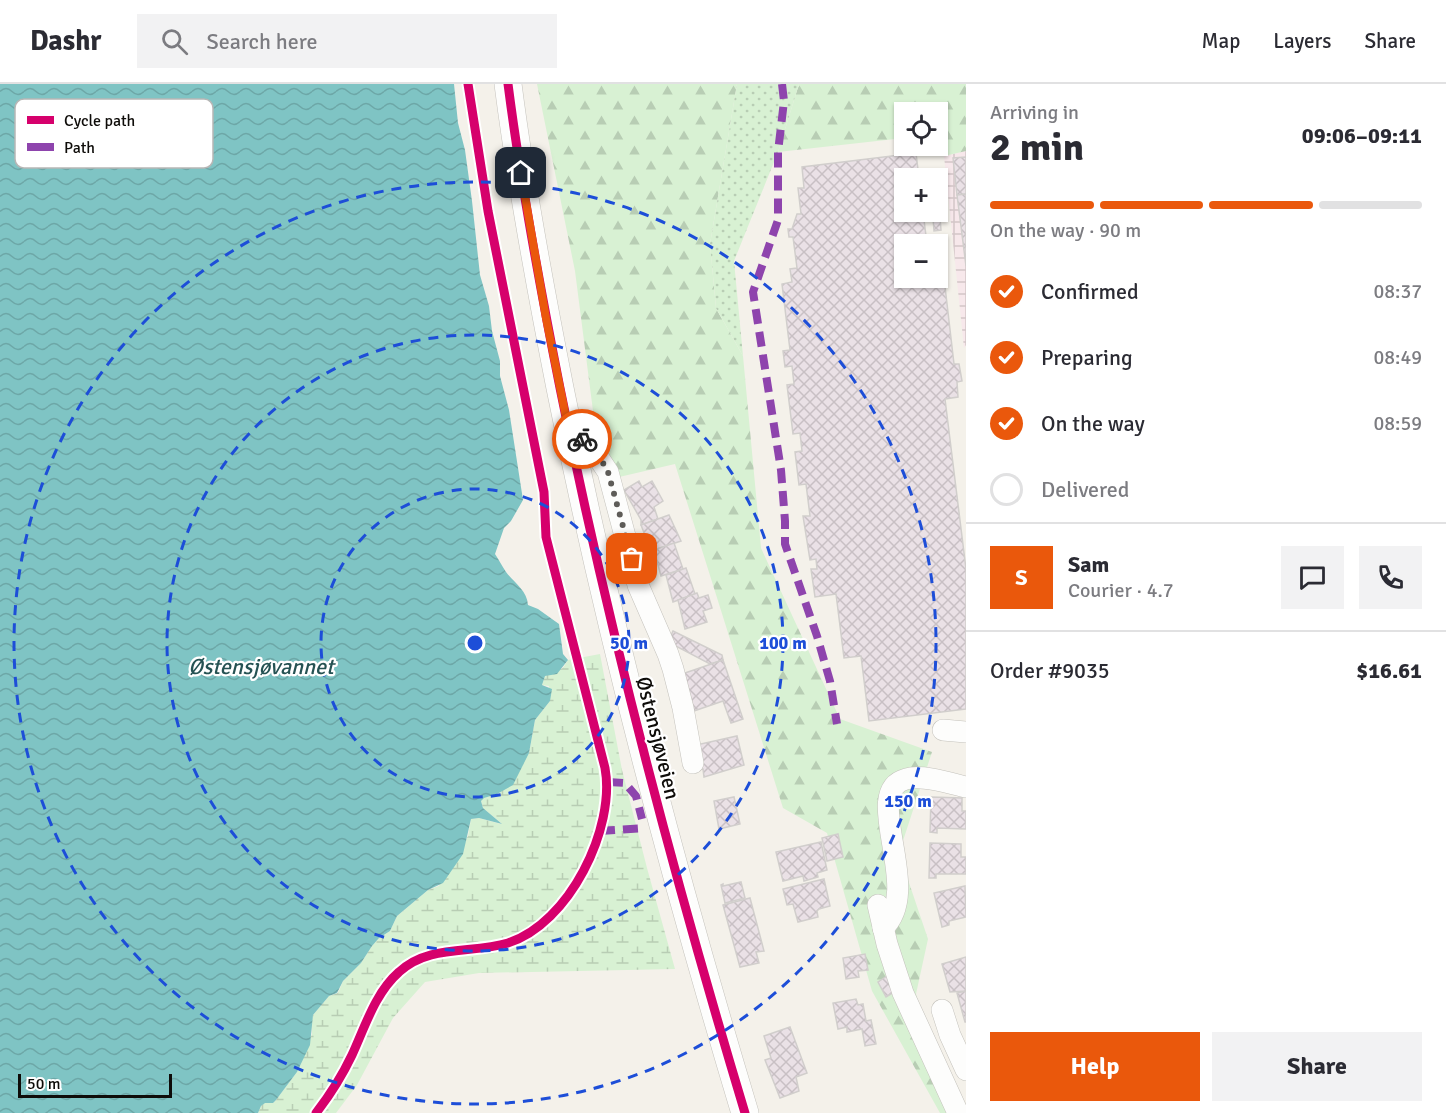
<!DOCTYPE html>
<html lang="en">
<head>
<meta charset="utf-8">
<style>
	:root { --surface:#fff; --page:#f2f2f3; --text:#2b2b33; --muted:#7c7c81; --line:#e1e1e2; --accent:#ea580c }
	body { margin:0; font-family:Signika,sans-serif; background:var(--page); color:var(--text); height:100vh; display:flex; flex-direction:column; font-size:22px; white-space:nowrap }
	* { box-sizing:border-box; margin:0 }
	p { font-size:20px; color:var(--muted) }
	.icon { flex:none; width:33px; height:33px; fill:none; stroke:currentColor; stroke-width:2; stroke-linecap:round; stroke-linejoin:round }
	.map { position:relative; flex:1; overflow:hidden }
	.details { display:flex; flex-direction:column; background:var(--surface); width:480px }
	.details>* { flex:none }
	.fabs { position:absolute; left:894px; top:18px; display:grid; gap:12px }
	.fabs a { display:grid; place-items:center; width:54px; height:54px; border-radius:0px; background:var(--surface); box-shadow:0 2px 4px #0004; font-size:30px }
	.scale { position:absolute; left:18px; bottom:15px; width:154px; box-sizing:border-box; padding-left:6px; border:3px solid #0e0c09; border-top:0; font-size:16px; line-height:21px; white-space:nowrap; color:#0e0c09; -webkit-text-stroke:4px #fff; paint-order:stroke }
	.pin { position:absolute; display:grid; place-items:center; width:51px; height:51px; color:#fff; margin:-26px; border-radius:12px; box-shadow:0 3px 9px #0006 }
	.courier { position:absolute; display:grid; place-items:center; width:60px; height:60px; margin:-30px; border:4px solid #ea580c; border-radius:50%; background:#fff; color:#222; box-shadow:0 2px 8px #0007 }
	.headline em { font-style:normal; font-weight:800 }
	.headline div { display:flex; flex-direction:column-reverse }
	.headline { display:flex; align-items:center; justify-content:space-between; height:102px; padding:0 24px }
	h1 { font-size:39px; font-weight:800; line-height:45px }
	.bar { display:grid; grid-template-columns:repeat(4,1fr); gap:9px 6px; align-content:center; height:72px; padding:0 24px }
	.bar i { height:8px; border-radius:4px; background:var(--line) }
	.bar .on { background:var(--accent) }
	.bar p { grid-column:span 4 }
	.line { display:flex; align-items:center; gap:15px; padding:0 24px; border-top:2px solid var(--line) }
	.line div { flex:1 }
	.round { display:grid; place-items:center; flex:none; width:63px; height:63px; border-radius:0px; background:var(--page) }
	ol { padding:0 24px; list-style:none }
	li { display:flex; align-items:center; gap:18px; height:66px }
	li p { margin-inline-start:auto }
	li .icon { padding:6px; border-radius:50%; background:var(--accent); color:#fff; stroke-width:4 }
	li:last-child { color:var(--muted) }
	li i { width:33px; height:33px; border:3px solid var(--line); border-radius:50% }
	.action { display:flex; gap:12px; margin-top:auto; padding:12px 24px }
	.action a { flex:1; height:69px; border-radius:0px; background:var(--accent); color:#fff; font-size:24px; font-weight:800; line-height:69px; text-align:center }
	.action a+a { background:var(--page); color:var(--text) }
	header { display:flex; align-items:center; gap:36px; box-sizing:border-box; height:84px; padding:0 30px; background:var(--surface); border-bottom:2px solid var(--line) }
	header strong { font-size:28px }
	nav { display:flex; gap:33px; margin-inline-start:auto; font-size:21px }
	.search { width:420px; height:54px; background:var(--page); display:flex; align-items:center; gap:15px; box-sizing:border-box; padding:0 21px; border-radius:0px; color:var(--muted); font-size:22px }
	main { display:flex; flex:1; min-height:0 }
	.map>svg:first-child { display:block }
</style>
</head>
<body>
<header>
<strong>Dashr</strong>
<div class="search"><svg class="icon" aria-label="search" viewBox="0 0 24 24"><circle cx="10" cy="10" r="6"/><path d="M15 15l6 6"/></svg>Search here</div>
<nav><a>Map</a><a>Layers</a><a>Share</a></nav>
</header>
<main>
<div class="map">
<svg width="966" height="1029" viewBox="0 0 966 1029">
	<defs>
		<pattern id="industrial-grid" width="8" height="8" patternUnits="userSpaceOnUse" patternTransform="scale(1.5)"><rect width="8" height="8" fill="#f7e8eb"/><path d="M0 4h8M4 0v8" fill="none" stroke="#d3c6c8"/></pattern>
		<pattern id="forest-firs" width="22" height="20" patternUnits="userSpaceOnUse" patternTransform="scale(1.5)"><rect width="22" height="20" fill="#d8f1d3"/><path d="M5 1l3.5 6h-7zM16 11l3.5 6h-7z" fill="#b8cdb4"/></pattern>
		<pattern id="wetland-marsh" width="20" height="14" patternUnits="userSpaceOnUse" patternTransform="scale(1.5)"><rect width="20" height="14" fill="#d8f1d3"/><path d="M1 5h8M5 5V1M11 12h8M15 12V8" fill="none" stroke="#b8cdb4"/></pattern>
		<pattern id="garden-dots" width="8" height="8" patternUnits="userSpaceOnUse" patternTransform="scale(1.5)"><rect width="8" height="8" fill="#d8f1d3"/><path d="M2 2h.1M6 6h.1" fill="none" stroke="#b8cdb4" stroke-width="1.8" stroke-linecap="round"/></pattern>
		<pattern id="water-waves" width="16" height="10" patternUnits="userSpaceOnUse" patternTransform="scale(1.5)"><rect width="16" height="10" fill="#7fc4c4"/><path d="M0 5q4-4 8 0t8 0" fill="none" stroke="#6da7a7"/></pattern>
		<pattern id="building-cross-hatch" width="8" height="8" patternUnits="userSpaceOnUse" patternTransform="scale(1.5)"><rect width="8" height="8" fill="#eae1e6"/><path d="M0 0l8 8M0 8l8-8" fill="none" stroke="#c8c0c4"/></pattern>
	</defs>
	<rect width="100%" height="100%" fill="#f4f1ea"/>
	<path fill="url(#industrial-grid)" d="M966,67V261L964,264L944,72Z"/>
	<g fill="url(#forest-firs)">
		<path d="M537,0H737L710,160L716,224L743,272L761,464L840,635L932,668L899,769L928,855L916,910L951,1029H940L872,907L827,749L783,724L675,380L602,397L575,187Z"/>
		<path d="M799,0H966V67L944,72L939,51H938V28H904V54L778,68Z"/>
	</g>
	<path fill="url(#wetland-marsh)" d="M600,570L622,686L647,784L675,885L479,889L425,898L393,934L357,1001L336,1029H258L261,1022L265,1018L273,1019L276,1016L297,988L312,950L311,939L313,931L329,912L338,909L343,897L361,879L372,862L379,854L390,847L397,832L428,806L439,802L468,752L471,735L479,734L501,740V739L483,724L481,717L483,714L497,710L529,669L535,636L550,617L549,602L542,601L545,592L563,584L568,576Z"/>
	<path fill="url(#garden-dots)" d="M737,0H799L778,68L734,177L743,272L716,224L710,160Z"/>
	<path fill="url(#water-waves)" d="M0,0H454L458,39L465,66L472,117L480,191L489,222L492,247L500,277V292L509,326L523,416L511,437L504,444L495,470C499,476 502,482 506,488C514,499 527,506 528,521L538,525L559,540L563,570L568,576L557,590L545,592L542,601L552,605L550,617L535,636L529,669L513,701L497,710L484,714L481,717L483,724L502,740L479,734L471,735L463,770L443,799L428,806L397,832L390,847L379,854L372,862L361,879L343,897L337,909L329,912L313,931L310,961L297,988L276,1016L273,1019H265L261,1022L258,1029H0Z"/>
	<g fill="url(#building-cross-hatch)" stroke="#d1cecc" stroke-width="1.5">
		<path d="M916,69L919,94H904V128H923L927,160H904V194H944L954,280H959L962,297L957,298L958,313L945,315L966,485V625L869,637L861,572L844,574L836,510L815,513L811,485H817L816,475L810,476L803,432H810L806,400L799,401L795,368L802,367L800,349L793,350L787,301L794,300L792,282L785,283L783,267L790,266L782,200L792,198L790,185L797,184L793,153H789L788,145H792L797,130H801L798,104H804L802,83Z"/>
		<path d="M966,73V110L957,111L953,74Z"/>
		<path d="M966,110V182L957,111Z"/>
		<path d="M940,133L941,146L934,147L933,134Z"/>
		<path d="M942,155L944,167L938,168L936,156Z"/>
		<path d="M639,397L642,403L652,397L663,417L654,423L658,435L641,441V436L624,406Z"/>
		<path d="M669,431L681,457L651,467L641,441Z"/>
		<path d="M674,459L683,485L661,492L654,466Z"/>
		<path d="M686,484L695,510L673,518L666,491Z"/>
		<path d="M697,509L699,514L708,511L712,524L703,527L707,538L685,545L678,516Z"/>
		<path d="M673,547L722,571L723,576L710,580L668,558Z"/>
		<path d="M723,576L743,635L731,639L723,617L694,627L682,590Z"/>
		<path d="M737,652L744,681L704,693L703,685L697,686L696,661Z"/>
		<path d="M734,713L740,740L719,745L714,717Z"/>
		<path d="M931,713L962,714V727H966V745L937,744V749L930,748Z"/>
		<path d="M838,750L843,773L827,777L822,754Z"/>
		<path d="M821,758L827,786L817,789L818,793L804,797L803,792L783,797L776,768Z"/>
		<path d="M930,759L961,760V773H966V790H936V794H929Z"/>
		<path d="M824,795L830,822L819,825L817,827L818,833L798,838L793,820L787,821L783,805Z"/>
		<path d="M741,798L745,814L725,819L721,801L723,800V802Z"/>
		<path d="M965,802L966,833L949,837V841L942,843L934,809Z"/>
		<path d="M750,814L764,867L756,868L759,879L740,883L723,821Z"/>
		<path d="M865,870L868,886L858,887L859,893L846,895L843,874Z"/>
		<path d="M966,873V907L950,908L942,880Z"/>
		<path d="M887,892L896,907L886,913L878,898Z"/>
		<path d="M966,907V938H965L957,909Z"/>
		<path d="M856,915L858,921L863,920L866,937L871,936L876,960L865,962L862,945L847,948V943L838,945L833,919Z"/>
		<path d="M790,943L807,989L796,993L799,1007L780,1014L765,976L771,974L764,952Z"/>
	</g>
	<g fill="none" stroke-linecap="round" stroke-linejoin="round">
		<defs>
			<g id="minor">
				<path d="M568,343L594,367L608,388L638,501L668,570L673,585L683,624L693,679"/>
				<path d="M943,646L966,648"/>
				<path d="M878,821L887,860L903,909L958,1029"/>
				<path d="M883,844C925,805 859,708 906,695C922,690 950,699 966,703"/>
				<path d="M942,926L950,951L966,986"/>
			</g>
			<path id="major" d="M508,0C521,102 540,203 560,304C609,549 673,790 745,1029"/>
		</defs>
		<use href="#minor" stroke="#c4c2bc" stroke-width="22"/>
		<use href="#major" stroke="#c4c2bc" stroke-width="28"/>
		<use href="#minor" stroke="#fdfdfc" stroke-width="21"/>
		<use href="#major" stroke="#fdfdfc" stroke-width="27"/>
		<g stroke="#8e44ad" stroke-width="8" stroke-dasharray="15 8" stroke-linecap="butt">
			<path d="M782,0L784,17L778,68V136L753,208L781,386L785,437V460L817,552L830,597L837,640"/>
			<path d="M608,698L625,699L636,712L642,735"/>
			<path d="M600,747L644,744"/>
		</g>
		<defs>
			<g id="cycleway">
				<path d="M508,0C521,102 540,203 560,304C609,549 673,790 745,1029"/>
				<path d="M316,1029C330,1011 342,992 352,971C365,943 375,909 399,888C429,860 471,870 508,859C569,840 616,744 605,684L546,453L544,408L488,127L468,0"/>
			</g>
		</defs>
		<use href="#cycleway" stroke="#fff" stroke-width="13"/>
		<use href="#cycleway" stroke="#d6006c" stroke-width="9"/>
	</g>
	<g fill="none" stroke-linecap="round" stroke-linejoin="round">
		<path stroke="#5e5c58" stroke-width="6" stroke-dasharray="0 10.8" d="M582,355L603,379L608,388L632,475"/>
		<path stroke="#ea580c" stroke-width="8" d="M521,89L546,234L568,343L582,355"/>
	</g>
	<g fill="none" stroke="#1d4ed8" stroke-width="3" stroke-dasharray="10 8">
		<circle cx="475" cy="559" r="154"/>
		<circle cx="475" cy="559" r="308"/>
		<circle cx="475" cy="559" r="461"/>
	</g>
	<g text-anchor="middle" stroke-width="4.5" stroke-linejoin="round" paint-order="stroke">
		<g font-size="21" fill="#0e0c09" stroke="#fff">
			<text transform="translate(658 654) rotate(76)" y="7">Østensjøveien</text>
		</g>
		<g font-size="22" font-style="italic" fill="#255253" stroke="#fff">
			<text x="261" y="590">Østensjøvannet</text>
		</g>
	</g>
	<rect x="15" y="15" width="198" height="69" rx="9" fill="#fff" stroke="#b7b6b5" stroke-width="1.5"/>
	<rect x="27" y="32" width="27" height="8" fill="#d6006c"/>
	<rect x="27" y="59" width="27" height="8" fill="#8e44ad"/>
	<g font-size="16" fill="#0e0c09">
		<text x="64" y="42">Cycle path</text>
		<text x="64" y="69">Path</text>
	</g>
	<circle cx="475" cy="559" r="9" fill="#1d4ed8" stroke="#fff" stroke-width="3"/>
	<g font-size="18" text-anchor="middle" font-weight="bold" fill="#1d4ed8" stroke="#fff" stroke-width="4.5" stroke-linejoin="round" paint-order="stroke">
		<text x="629" y="565">50 m</text>
		<text x="783" y="565">100 m</text>
		<text x="908" y="723">150 m</text>
	</g>
</svg>
<div class="fabs">
<a><svg class="icon" aria-label="locate" viewBox="0 0 24 24"><circle cx="12" cy="12" r="6"/><path d="M12 2v4M12 18v4M2 12h4M18 12h4"/></svg></a>
<a>+</a>
<a>−</a>
</div>
<div class="scale">50 m</div>
<div class="pin" style="left:632px;top:475px;background:#ea580c"><svg class="icon" aria-label="bag" viewBox="0 0 24 24"><path d="M5 8h14l-1 12H6zM9 8a3 3 0 0 1 6 0"/></svg></div>
<div class="pin" style="left:521px;top:89px;background:#1f2937"><svg class="icon" aria-label="home" viewBox="0 0 24 24"><path d="M3 11l9-7 9 7M6 9v11h12V9"/></svg></div>
<div class="courier" style="left:582px;top:355px"><svg class="icon" aria-label="bike" viewBox="0 0 24 24"><circle cx="6" cy="16" r="4"/><circle cx="18" cy="16" r="4"/><path d="M6 16l4-8h5l3 8M10 8l3 8H6M13 5h3"/></svg></div>
</div>
<section class="details">
<div class="headline"><div><h1>2 min</h1><p>Arriving in</p></div><em>09:06–09:11</em></div>
<div class="bar"><i class="on"></i><i class="on"></i><i class="on"></i><i></i><p>On the way · 90 m</p></div>
<ol>
<li><svg class="icon" aria-label="check" viewBox="0 0 24 24"><path d="M5 12l5 5 9-10"/></svg>Confirmed<p>08:37</p></li>
<li><svg class="icon" aria-label="check" viewBox="0 0 24 24"><path d="M5 12l5 5 9-10"/></svg>Preparing<p>08:49</p></li>
<li><svg class="icon" aria-label="check" viewBox="0 0 24 24"><path d="M5 12l5 5 9-10"/></svg>On the way<p>08:59</p></li>
<li><i></i>Delivered</li>
</ol>
<div class="line" style="height:108px"><b class="round" style="background:var(--accent);color:#fff">S</b><div><b>Sam</b><p>Courier · 4.7</p></div><a class="round"><svg class="icon" aria-label="chat" viewBox="0 0 24 24"><path d="M4 5h16v11H9l-5 4z"/></svg></a><a class="round"><svg class="icon" aria-label="phone" viewBox="0 0 24 24"><path d="M5 4h4l2 5-3 2q2 4 5 5l2-3 5 2v4C11 20 4 13 5 4z"/></svg></a></div>
<div class="line" style="height:78px"><div>Order #9035</div><b>$16.61</b></div>
<div class="action"><a>Help</a><a>Share</a></div>
</section>
</main>
</body>
</html>
